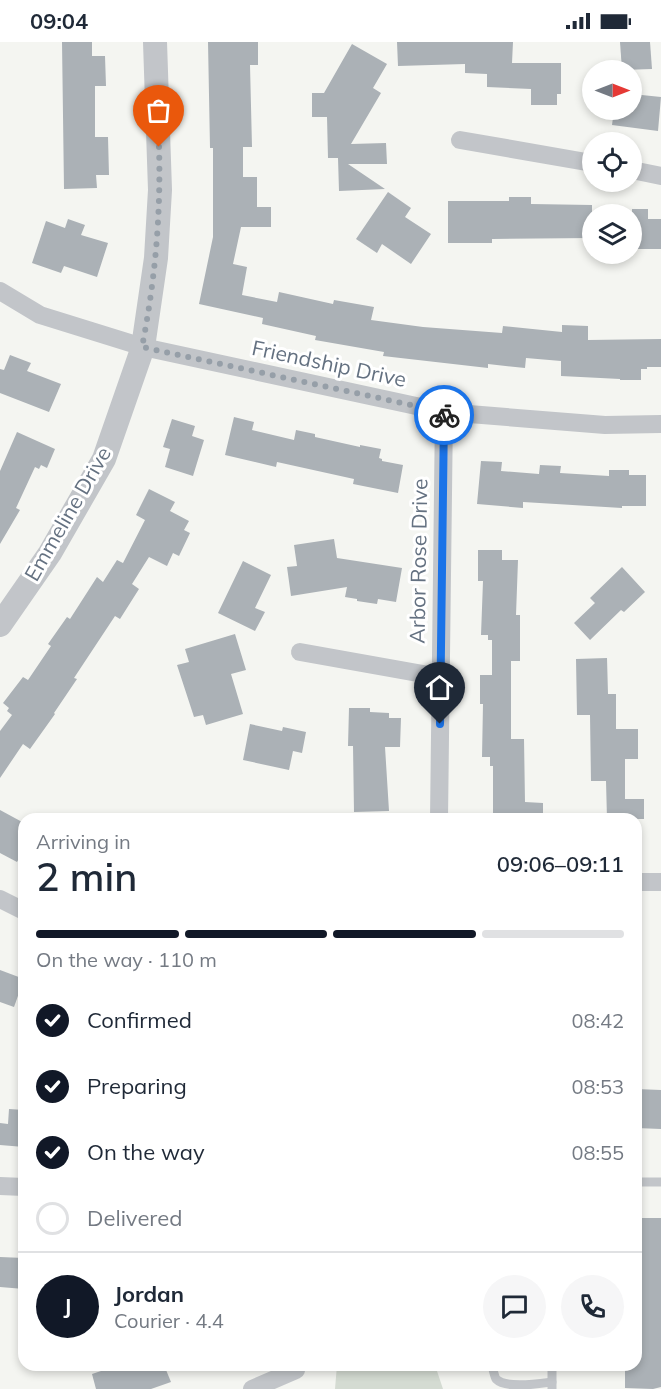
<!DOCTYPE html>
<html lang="en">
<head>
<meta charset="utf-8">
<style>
	:root { --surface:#fff; --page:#f6f6f7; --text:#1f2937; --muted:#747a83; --line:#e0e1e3; --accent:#111827 }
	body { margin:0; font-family:Mulish,sans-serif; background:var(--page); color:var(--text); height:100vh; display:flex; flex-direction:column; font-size:22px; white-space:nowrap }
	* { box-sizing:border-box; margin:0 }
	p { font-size:20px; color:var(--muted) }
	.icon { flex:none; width:33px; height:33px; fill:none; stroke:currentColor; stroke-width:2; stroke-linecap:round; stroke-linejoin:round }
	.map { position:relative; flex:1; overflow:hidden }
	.panel { position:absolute; left:18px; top:771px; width:624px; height:558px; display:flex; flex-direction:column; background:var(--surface); border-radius:18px; box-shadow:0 3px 9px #0003 }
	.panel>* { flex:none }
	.needle { width:39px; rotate:90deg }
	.fabs { position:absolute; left:582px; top:18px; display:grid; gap:12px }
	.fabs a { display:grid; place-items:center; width:60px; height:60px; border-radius:50%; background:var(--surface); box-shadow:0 3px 9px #0003; font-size:30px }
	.pin { position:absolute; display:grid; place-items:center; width:51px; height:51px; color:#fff; margin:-62px -26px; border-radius:50% 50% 50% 0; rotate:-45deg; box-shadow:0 0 6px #0007 }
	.pin .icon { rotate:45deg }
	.courier { position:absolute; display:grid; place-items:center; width:60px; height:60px; margin:-30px; border:4px solid #1a73e8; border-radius:50%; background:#fff; color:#222; box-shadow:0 2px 8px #0007 }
	.summary em { font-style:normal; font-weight:600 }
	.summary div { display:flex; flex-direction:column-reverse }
	.summary { display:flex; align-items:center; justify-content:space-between; height:102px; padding:0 18px }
	h1 { font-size:39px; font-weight:600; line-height:45px }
	.bar { display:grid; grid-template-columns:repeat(4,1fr); gap:9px 6px; align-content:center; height:72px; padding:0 18px }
	.bar i { height:8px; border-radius:4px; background:var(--line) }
	.bar .current { background:var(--accent) }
	.bar p { grid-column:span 4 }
	.line { display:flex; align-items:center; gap:15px; padding:0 18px; border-top:2px solid var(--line) }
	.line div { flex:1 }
	.round { display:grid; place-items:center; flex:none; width:63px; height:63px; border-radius:32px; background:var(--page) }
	ol { padding:0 18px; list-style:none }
	li { display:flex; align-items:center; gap:18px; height:66px }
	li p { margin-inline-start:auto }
	li .icon { padding:6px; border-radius:50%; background:var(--accent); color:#fff; stroke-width:4 }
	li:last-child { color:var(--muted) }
	li i { width:33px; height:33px; border:3px solid var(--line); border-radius:50% }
	.status { display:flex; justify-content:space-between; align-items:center; height:42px; padding:0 30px; background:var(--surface); direction:ltr }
	.status svg { height:16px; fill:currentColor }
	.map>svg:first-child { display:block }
</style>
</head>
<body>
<div class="status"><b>09:04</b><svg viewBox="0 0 49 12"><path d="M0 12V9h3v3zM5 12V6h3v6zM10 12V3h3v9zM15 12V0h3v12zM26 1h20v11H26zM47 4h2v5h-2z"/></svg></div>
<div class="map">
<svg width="661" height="1347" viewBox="0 0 661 1347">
	<rect width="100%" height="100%" fill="#f4f5f1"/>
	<path fill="#d4dbd2" d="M337,1323H435L443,1347H335Z"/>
	<g fill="#abb1b6">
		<path d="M62,0H92V14H105L106,44H95V95H108L109,133H96L97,146L64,147Z"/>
		<path d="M208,0H258V23H250L252,105H243V135H257V165H271V185H241L233,222L247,225L242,253L277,260L279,250L333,262L334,258L374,265L371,278L423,285L502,291L503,284L562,290V283L588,284V298L661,297V325H647V327H641V338H620V337L561,334V319L526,316L525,326L488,322V326L383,314L384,310L315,298L316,294L262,282L263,276L199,262L213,195V106H210Z"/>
		<path d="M397,0H513L512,21H561V52H557V63H531V47L487,45V32L465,31V22L398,24Z"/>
		<path d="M620,0H650L652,27L622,28Z"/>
		<path d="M352,2L387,22L373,46L381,51L351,102L386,101L387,122H348L385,147L339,149L338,116H328L327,75H312V51H324Z"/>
		<path d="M632,52L661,55L658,89L612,83L614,68H632Z"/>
		<path d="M388,150L411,166L405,175L431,192L411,222L382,202L377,211L356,197Z"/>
		<path d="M509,155H531V162L592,163V196L492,197V201H448V159H509Z"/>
		<path d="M632,167H648V177H661V207H632Z"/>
		<path d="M68,177L85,183L81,193L108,201L97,235L64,224L61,231L32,221L46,179L65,186Z"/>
		<path d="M10,313L31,321L27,329L61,342L49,370L0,351V327L4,328Z"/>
		<path d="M234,375L254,380L252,388L294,398L296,388L315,392V395L360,405V403L381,407L379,416L382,417V419L403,423L398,451L353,442L354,437L277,420L276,425L225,413Z"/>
		<path d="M172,377L195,384L192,394L204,398L193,434L165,425L170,407L163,405Z"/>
		<path d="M17,390L55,407L47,426L41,423L39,427L35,425L16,466L20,468L0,502V429Z"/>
		<path d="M481,419L502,420L501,429L539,432L540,423L561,424L560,431L609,434V428H629V433H646V464H622V466L523,460V466L477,462Z"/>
		<path d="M149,447L175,460L170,469L189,479L184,488L190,491L179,514L173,511L167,524L149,515L132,542L139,547L120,577L115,574L74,636L77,637L54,671L55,672L30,707L23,702L0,736V689L12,673L7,669L9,666L3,661L23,635L28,638L51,604L48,602L67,575L70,577L97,535L103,540L117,518L123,521L145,478L136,473Z"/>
		<path d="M334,497L337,516L402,526L396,560L378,557L377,562L357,559V557L345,555L347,545L291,554L287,525L297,524L294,503Z"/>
		<path d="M478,508H502V518H518L516,573H520V619H511V697H524L525,760L543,761V777H493V724H490V715H482L483,662H480V633H492V598H488V593H481L483,539H478Z"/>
		<path d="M243,519L271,533L255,566L265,570L255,589L218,571Z"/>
		<path d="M622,525L645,550L624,570L621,568L590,598L574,581L595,561L590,556Z"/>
		<path d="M235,592L246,628L231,632L243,672L206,683L203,673L194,675L177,623L189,620L185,607Z"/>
		<path d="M607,616L608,652H616V687H638V717H625V757H644V777H607L606,739H591L590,673H577L576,617Z"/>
		<path d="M349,666H370V670L389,671V676H401L400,705H385L389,769L354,770L353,704H348Z"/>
		<path d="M250,682L282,689L283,685L306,690L302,711L293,709L289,728L243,718Z"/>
		<path d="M0,768L24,781V808L17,820L0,811Z"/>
		<path d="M0,928L24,937L14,965L0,960Z"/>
		<path d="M636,1047L661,1048V1087L636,1086Z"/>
		<path d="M9,1067L24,1068V1105L0,1103V1081L8,1082Z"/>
		<path d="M636,1176H661V1345L653,1347L625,1346V1323H636Z"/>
		<path d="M0,1215L24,1216V1247L0,1245Z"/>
		<path d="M119,1323H164L171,1340L151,1347H96L92,1332Z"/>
	</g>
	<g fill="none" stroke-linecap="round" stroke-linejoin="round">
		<g stroke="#c2c5c9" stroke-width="9">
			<path d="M636,1140H661"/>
			<path d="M492,1323C493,1327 494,1333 496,1337C506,1347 537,1342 552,1340"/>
			<path d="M552,1347V1323"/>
		</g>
		<g stroke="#c2c5c9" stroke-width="18">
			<path d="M460,98L592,121"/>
			<path d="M632,128L661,134"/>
			<path d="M0,249L40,273L143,305L444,370L605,383L661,382"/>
			<path d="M300,610L440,635"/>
			<path d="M439,777L444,370"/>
			<path d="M636,840H661"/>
			<path d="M0,857L24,869"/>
			<path d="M0,1144L24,1145"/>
			<path d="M252,1347L296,1328L294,1323"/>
		</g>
		<path stroke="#c2c5c9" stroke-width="24" d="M0,583L50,511L104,417L143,305L156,216L160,148L155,0"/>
	</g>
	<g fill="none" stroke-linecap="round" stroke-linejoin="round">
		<path stroke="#969fa8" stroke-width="6" stroke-dasharray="0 10.8" d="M159,105C161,173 155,239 142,305L444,370V373"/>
		<path stroke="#1a73e8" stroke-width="8" d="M440,682L444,373"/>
	</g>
	<g text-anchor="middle" stroke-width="6" stroke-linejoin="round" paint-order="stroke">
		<g font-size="21" fill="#647181" stroke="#fff">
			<text transform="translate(329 322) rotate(12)" y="7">Friendship Drive</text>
			<text transform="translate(68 472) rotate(-60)" y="7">Emmeline Drive</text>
			<text transform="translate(419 519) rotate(-89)" y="7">Arbor Rose Drive</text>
		</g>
	</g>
</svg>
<div class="fabs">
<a><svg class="needle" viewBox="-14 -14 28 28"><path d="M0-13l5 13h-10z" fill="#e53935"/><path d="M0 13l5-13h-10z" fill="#747a83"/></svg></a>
<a><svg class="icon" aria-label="locate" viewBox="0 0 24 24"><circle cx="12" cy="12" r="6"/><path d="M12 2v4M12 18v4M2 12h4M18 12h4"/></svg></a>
<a><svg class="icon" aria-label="layers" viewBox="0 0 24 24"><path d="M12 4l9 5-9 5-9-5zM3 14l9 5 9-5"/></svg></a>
</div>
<div class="pin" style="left:159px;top:105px;background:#ea580c"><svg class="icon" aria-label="bag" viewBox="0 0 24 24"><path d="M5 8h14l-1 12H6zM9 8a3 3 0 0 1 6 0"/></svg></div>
<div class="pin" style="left:440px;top:682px;background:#1f2937"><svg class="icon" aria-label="home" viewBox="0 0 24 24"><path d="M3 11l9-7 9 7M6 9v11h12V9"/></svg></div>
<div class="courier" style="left:444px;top:373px"><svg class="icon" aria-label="bike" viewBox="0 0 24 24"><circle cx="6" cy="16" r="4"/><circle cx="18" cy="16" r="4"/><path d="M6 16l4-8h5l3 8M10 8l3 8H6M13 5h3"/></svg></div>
<section class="panel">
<div class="summary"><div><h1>2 min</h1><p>Arriving in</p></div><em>09:06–09:11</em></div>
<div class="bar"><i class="current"></i><i class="current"></i><i class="current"></i><i></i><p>On the way · 110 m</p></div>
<ol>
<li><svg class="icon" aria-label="check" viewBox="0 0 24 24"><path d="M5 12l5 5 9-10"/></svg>Confirmed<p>08:42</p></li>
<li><svg class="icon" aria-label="check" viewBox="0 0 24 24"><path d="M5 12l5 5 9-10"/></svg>Preparing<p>08:53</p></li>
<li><svg class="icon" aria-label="check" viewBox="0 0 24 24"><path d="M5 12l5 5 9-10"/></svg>On the way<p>08:55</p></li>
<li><i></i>Delivered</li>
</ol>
<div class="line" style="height:108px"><b class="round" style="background:var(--accent);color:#fff">J</b><div><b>Jordan</b><p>Courier · 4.4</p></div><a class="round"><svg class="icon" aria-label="chat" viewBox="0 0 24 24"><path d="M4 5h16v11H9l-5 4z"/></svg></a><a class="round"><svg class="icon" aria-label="phone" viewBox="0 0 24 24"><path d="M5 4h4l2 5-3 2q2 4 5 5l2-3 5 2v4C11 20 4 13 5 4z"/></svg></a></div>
</section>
</div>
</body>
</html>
